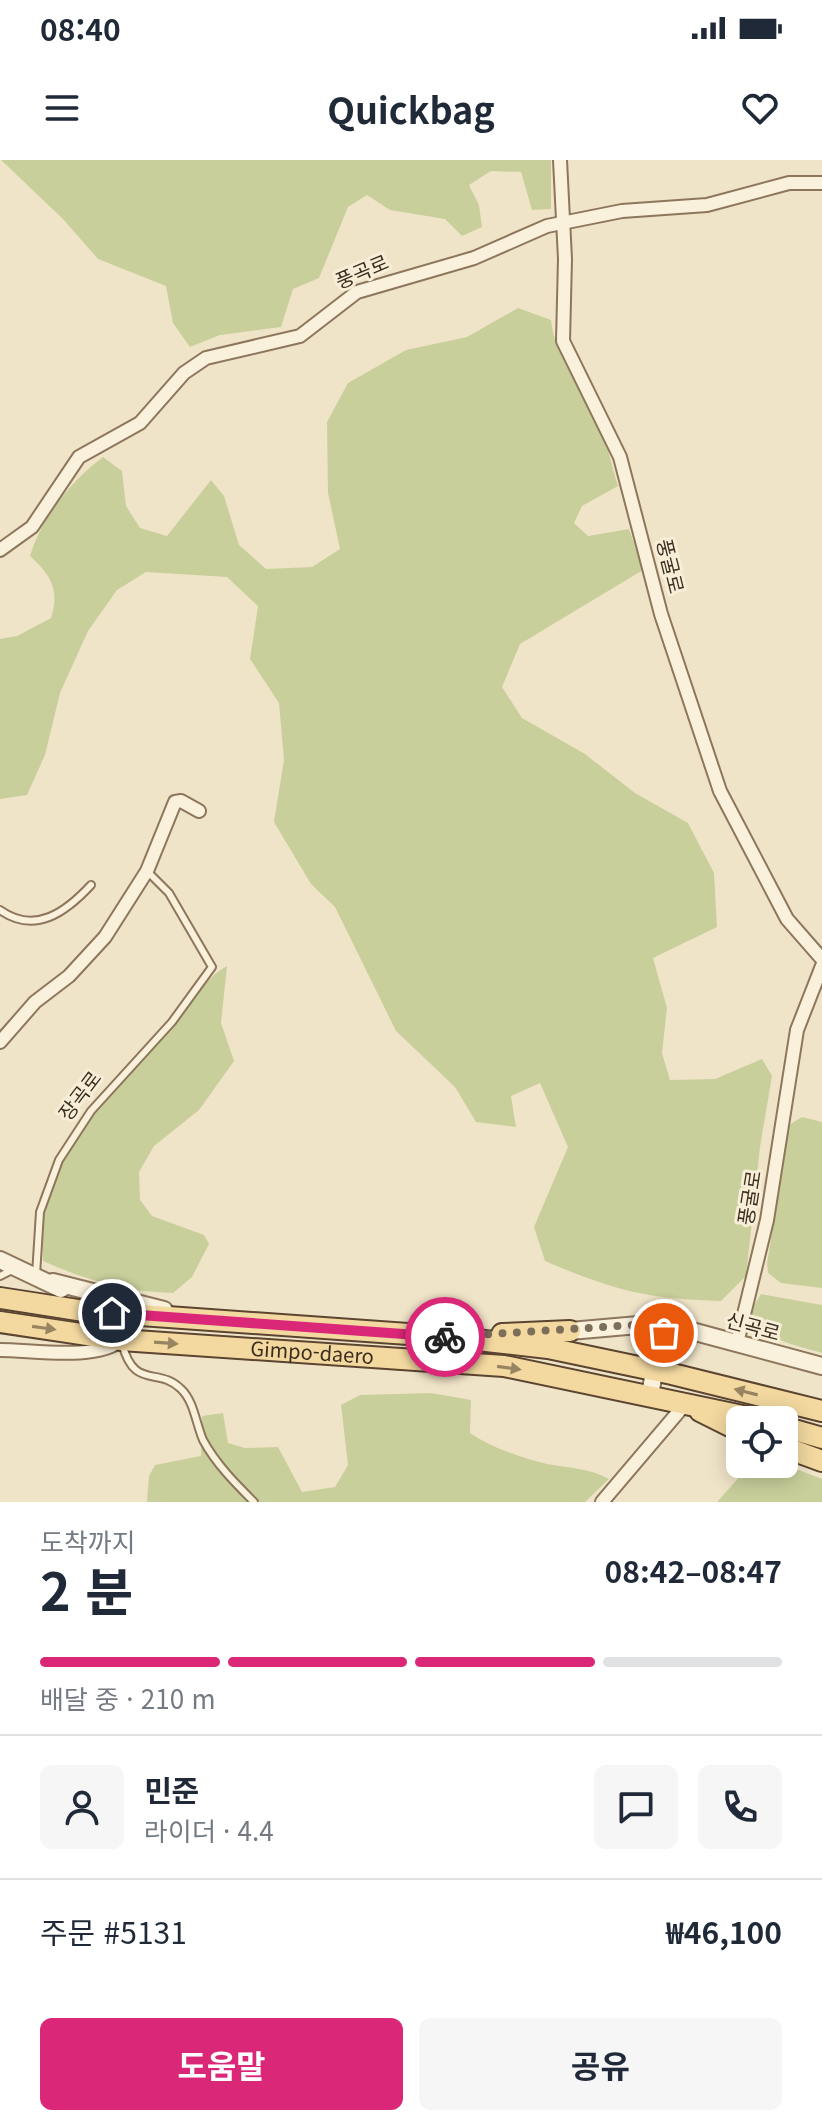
<!DOCTYPE html>
<html lang="ko">
<head>
<meta charset="utf-8">
<style>
	:root { --surface:#fff; --page:#f6f6f7; --text:#1f2937; --muted:#747a83; --line:#e0e1e3; --accent:#db2777 }
	body { margin:0; font-family:Georgia,"Noto Sans KR",serif; background:var(--page); color:var(--text); height:100vh; display:flex; flex-direction:column; font-size:30px; white-space:nowrap }
	* { box-sizing:border-box; margin:0 }
	p { font-size:26px; color:var(--muted) }
	.icon { flex:none; width:44px; height:44px; fill:none; stroke:currentColor; stroke-width:2; stroke-linecap:round; stroke-linejoin:round }
	.map { position:relative; height:1342px; overflow:hidden }
	.panel { display:flex; flex-direction:column; background:var(--surface); flex:1 }
	.panel>* { flex:none }
	.tools { position:absolute; left:726px; top:1246px; display:grid; gap:16px }
	.tools a { display:grid; place-items:center; width:72px; height:72px; border-radius:12px; background:var(--surface); box-shadow:0 4px 20px #0003; font-size:40px }
	.pin { position:absolute; display:grid; place-items:center; width:68px; height:68px; color:#fff; margin:-34px; border:4px solid #fff; border-radius:50%; box-shadow:0 2px 8px #0007 }
	.courier { position:absolute; display:grid; place-items:center; width:80px; height:80px; margin:-40px; border:6px solid #db2777; border-radius:50%; background:#fff; color:#222; box-shadow:0 2px 10px #0007 }
	.head em { font-style:normal; font-weight:700 }
	.head div { display:flex; flex-direction:column-reverse }
	.head { display:flex; align-items:center; justify-content:space-between; height:136px; padding:0 40px }
	h1 { font-size:52px; font-weight:700; line-height:60px }
	.bar { display:grid; grid-template-columns:repeat(4,1fr); gap:12px 8px; align-content:center; height:96px; padding:0 40px }
	.bar i { height:10px; border-radius:6px; background:var(--line) }
	.bar .active { background:var(--accent) }
	.bar p { grid-column:span 4 }
	.line { display:flex; align-items:center; gap:20px; padding:0 40px; border-top:2px solid var(--line) }
	.line div { flex:1 }
	.round { display:grid; place-items:center; flex:none; width:84px; height:84px; border-radius:12px; background:var(--page) }
	.cta { display:flex; gap:16px; margin-top:auto; padding:16px 40px }
	.cta a { flex:1; height:92px; border-radius:12px; background:var(--accent); color:#fff; font-size:32px; font-weight:700; line-height:92px; text-align:center }
	.cta a+a { background:var(--page); color:var(--text) }
	.status { display:flex; justify-content:space-between; align-items:center; height:56px; padding:0 40px; background:var(--surface); direction:ltr }
	.status svg { height:22px; fill:currentColor }
	header { display:flex; justify-content:space-between; align-items:center; height:104px; padding:0 40px; background:var(--surface); font-size:36px; font-weight:700 }
	.map>svg:first-child { display:block }
</style>
</head>
<body>
<div class="status"><b>08:40</b><svg viewBox="0 0 49 12"><path d="M0 12V9h3v3zM5 12V6h3v6zM10 12V3h3v9zM15 12V0h3v12zM26 1h20v11H26zM47 4h2v5h-2z"/></svg></div>
<header><svg class="icon" aria-label="menu" viewBox="0 0 24 24"><path d="M4 6h16M4 12h16M4 18h16"/></svg>Quickbag<svg class="icon" aria-label="heart" viewBox="0 0 24 24"><path d="M12 20l-8-8c-3-5 5-10 8-4 3-6 11-1 8 4z"/></svg></header>
<div class="map">
<svg width="822" height="1342" viewBox="0 0 822 1342">
	<rect width="100%" height="100%" fill="#f0e4c8"/>
	<g fill="#c9cf9b">
		<path d="M1,0H551V49L532,50L521,12L491,11L469,25L479,45L482,67L462,76L445,59L390,50L367,35L348,47L319,118L293,129L281,167L220,175L190,187L173,163L166,126L98,99L63,59Z"/>
		<path d="M518,148L551,160C555,199 582,226 598,260C607,280 611,305 618,326L582,346L574,363L588,376L629,369L643,410L520,484L502,527L522,558L585,594L635,633L688,663L714,713L717,767L653,798L667,848L662,893L670,920L715,919L762,899L772,916L760,987L746,1116L721,1141C646,1139 613,1130 545,1101L534,1067L568,987L540,923L511,936L516,967L476,962L455,927L396,871L335,747L311,724L274,662L284,600L279,543L250,499L258,446L227,417L146,412L117,430L88,471L60,533L45,595L27,635L0,639V479L17,476L51,458C60,430 51,415 30,396C42,357 71,321 103,297L122,311L126,346L140,368L167,376L211,320L224,336L239,385L266,409L312,407L340,389L328,333L327,262L348,223L406,190L467,177Z"/>
		<path d="M227,806L221,863L234,901L199,950L154,986L139,1012L140,1040L152,1056L204,1075L209,1084L192,1117L173,1133C126,1132 86,1120 43,1101C43,1088 40,1072 42,1058C53,977 126,922 175,864C193,843 202,820 227,806Z"/>
		<path d="M802,957L822,962V1128L781,1123L768,1113L767,1104L789,965Z"/>
		<path d="M761,1134L822,1145V1193C793,1184 763,1181 750,1152Z"/>
		<path d="M431,1233L471,1240L470,1273C492,1288 522,1298 547,1304C569,1308 589,1308 609,1319L585,1342H147L149,1316L155,1305L201,1296L202,1256L223,1253L228,1283L245,1288L278,1287L302,1332L335,1327L348,1305L341,1245L360,1235Z"/>
		<path d="M751,1304H783L822,1319V1342H717Z"/>
	</g>
	<g fill="none" stroke-linecap="round" stroke-linejoin="round">
		<defs>
			<g id="service">
				<path d="M0,750C35,775 66,752 91,725"/>
				<path d="M36,1115L40,1052L59,1000L91,951L172,862L212,807L169,733L147,711"/>
				<path d="M0,1116L12,1110"/>
				<path d="M122,1183C134,1231 158,1206 181,1229C194,1241 196,1264 203,1280C216,1304 235,1323 254,1342"/>
			</g>
			<g id="minor">
				<path d="M560,0L565,99L563,181L620,297L661,454L720,631L787,759L822,799"/>
				<path d="M0,390L32,367L79,297L140,263L184,213L206,198L300,176L357,132L474,98L547,66L622,51L707,45L789,23H822"/>
				<path d="M0,882L35,842L69,816L105,777L147,711L175,642L181,641L199,651"/>
				<path d="M737,1183L767,1060L797,870L822,806"/>
				<path d="M0,1190C33,1190 97,1201 121,1180"/>
				<path d="M602,1342L686,1243"/>
			</g>
			<g id="tertiary">
				<path d="M0,1100L61,1129"/>
				<path d="M53,1122L164,1150"/>
				<path d="M570,1171L650,1164L673,1166"/>
				<path d="M650,1235L660,1178L673,1166L822,1206"/>
			</g>
			<g id="primary">
				<path d="M0,1138L84,1151L450,1177L548,1188L672,1214L822,1251"/>
				<path id="s1" d="M0,1162L121,1180L504,1206L762,1260"/>
				<path d="M502,1174L570,1171"/>
				<path d="M700,1251L740,1271"/>
				<path d="M784,1267L822,1278"/>
				<path d="M784,1287L822,1301"/>
			</g>
		</defs>
		<use href="#service" stroke="#8d765c" stroke-width="10"/>
		<use href="#minor" stroke="#8d765c" stroke-width="16"/>
		<use href="#tertiary" stroke="#8d765c" stroke-width="20"/>
		<use href="#primary" stroke="#5b4430" stroke-width="24"/>
		<use href="#service" stroke="#faf1dc" stroke-width="6"/>
		<use href="#minor" stroke="#faf1dc" stroke-width="12"/>
		<use href="#tertiary" stroke="#faf1dc" stroke-width="16"/>
		<use href="#primary" stroke="#f3d9a0" stroke-width="20"/>
	</g>
	<defs><path id="oneway-solid" d="M-6-.8H1V-3.2L6.5 0L1 3.2V.8H-6Z" transform="scale(2)"/></defs>
	<g fill="#988460">
		<use href="#oneway-solid" transform="translate(44 1168) rotate(8)"/>
		<use href="#oneway-solid" transform="translate(166 1183) rotate(4)"/>
		<use href="#oneway-solid" transform="translate(509 1208) rotate(8)"/>
		<use href="#oneway-solid" transform="translate(746 1232) rotate(-166)"/>
	</g>
	<g fill="none" stroke-linecap="round" stroke-linejoin="round">
		<path stroke="#7c6e5b" stroke-width="8" stroke-dasharray="0 14.4" d="M445,1177L650,1164L673,1166L664,1173"/>
		<path stroke="#db2777" stroke-width="10" d="M112,1153L445,1177"/>
	</g>
	<g text-anchor="middle" stroke-width="6" stroke-linejoin="round" paint-order="stroke">
		<g font-size="20" fill="#3d2e20" stroke="#f7eed8">
			<text transform="translate(362 112) rotate(-23)" y="7">풍곡로</text>
			<text transform="translate(670 406) rotate(76)" y="7">풍굴로</text>
			<text transform="translate(80 936) rotate(-53)" y="7">장곡로</text>
			<text transform="translate(750 1038) rotate(-81)" y="7">풍굴로</text>
			<text transform="translate(753 1167) rotate(15)" y="7">신곡로</text>
			<text dy="7" stroke="none"><textPath href="#s1" startOffset="314">Gimpo-daero</textPath></text>
		</g>
	</g>
</svg>
<div class="tools">
<a><svg class="icon" aria-label="locate" viewBox="0 0 24 24"><circle cx="12" cy="12" r="6"/><path d="M12 2v4M12 18v4M2 12h4M18 12h4"/></svg></a>
</div>
<div class="pin" style="left:664px;top:1173px;background:#ea580c"><svg class="icon" aria-label="bag" viewBox="0 0 24 24"><path d="M5 8h14l-1 12H6zM9 8a3 3 0 0 1 6 0"/></svg></div>
<div class="pin" style="left:112px;top:1153px;background:#1f2937"><svg class="icon" aria-label="home" viewBox="0 0 24 24"><path d="M3 11l9-7 9 7M6 9v11h12V9"/></svg></div>
<div class="courier" style="left:445px;top:1177px"><svg class="icon" aria-label="bike" viewBox="0 0 24 24"><circle cx="6" cy="16" r="4"/><circle cx="18" cy="16" r="4"/><path d="M6 16l4-8h5l3 8M10 8l3 8H6M13 5h3"/></svg></div>
</div>
<section class="panel">
<div class="head"><div><h1>2 분</h1><p>도착까지</p></div><em>08:42–08:47</em></div>
<div class="bar"><i class="active"></i><i class="active"></i><i class="active"></i><i></i><p>배달 중 · 210 m</p></div>
<div class="line" style="height:144px"><a class="round"><svg class="icon" aria-label="person" viewBox="0 0 24 24"><circle cx="12" cy="8" r="4"/><path d="M4 21q1-7 8-7t8 7"/></svg></a><div><b>민준</b><p>라이더 · 4.4</p></div><a class="round"><svg class="icon" aria-label="chat" viewBox="0 0 24 24"><path d="M4 5h16v11H9l-5 4z"/></svg></a><a class="round"><svg class="icon" aria-label="phone" viewBox="0 0 24 24"><path d="M5 4h4l2 5-3 2q2 4 5 5l2-3 5 2v4C11 20 4 13 5 4z"/></svg></a></div>
<div class="line" style="height:104px"><div>주문 #5131</div><b>₩46,100</b></div>
<div class="cta"><a>도움말</a><a>공유</a></div>
</section>
</body>
</html>
